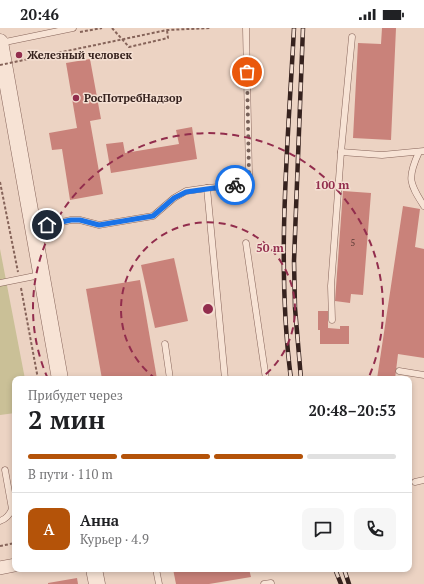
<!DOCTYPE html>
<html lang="ru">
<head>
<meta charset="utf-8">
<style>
	:root { --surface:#fff; --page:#f6f6f6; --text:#202124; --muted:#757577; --line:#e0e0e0; --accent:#b45309 }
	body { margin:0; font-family:"PT Serif",serif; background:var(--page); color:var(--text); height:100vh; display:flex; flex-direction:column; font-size:15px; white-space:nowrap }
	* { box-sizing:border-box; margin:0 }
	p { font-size:13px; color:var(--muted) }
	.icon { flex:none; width:22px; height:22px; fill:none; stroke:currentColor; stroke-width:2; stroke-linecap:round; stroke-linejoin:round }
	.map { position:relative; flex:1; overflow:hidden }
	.sheet { position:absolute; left:12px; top:348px; width:400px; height:196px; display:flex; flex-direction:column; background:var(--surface); border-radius:8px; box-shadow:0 2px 6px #0003 }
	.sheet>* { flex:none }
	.pin { position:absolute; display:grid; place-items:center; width:34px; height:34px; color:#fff; margin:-17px; border:2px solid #fff; border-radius:50%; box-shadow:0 1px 4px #0007 }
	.courier { position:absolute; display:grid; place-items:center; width:40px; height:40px; margin:-20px; border:3px solid #1a73e8; border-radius:50%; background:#fff; color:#222; box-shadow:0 1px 5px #0007 }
	.summary em { font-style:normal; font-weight:600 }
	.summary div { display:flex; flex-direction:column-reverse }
	.summary { display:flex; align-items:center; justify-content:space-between; height:68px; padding:0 16px }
	h1 { font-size:26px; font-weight:600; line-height:30px }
	.bar { display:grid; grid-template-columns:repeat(4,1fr); gap:6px 4px; align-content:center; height:48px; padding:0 16px }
	.bar i { height:5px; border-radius:3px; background:var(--line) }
	.bar .selected { background:var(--accent) }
	.bar p { grid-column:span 4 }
	.line { display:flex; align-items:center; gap:10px; padding:0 16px; border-top:1px solid var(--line) }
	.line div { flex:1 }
	.round { display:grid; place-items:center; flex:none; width:42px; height:42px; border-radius:8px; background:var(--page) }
	.status { display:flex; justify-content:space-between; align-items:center; height:28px; padding:0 20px; background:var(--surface); direction:ltr }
	.status svg { height:11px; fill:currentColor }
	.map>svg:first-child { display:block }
</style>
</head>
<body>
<div class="status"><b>20:46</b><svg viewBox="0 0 49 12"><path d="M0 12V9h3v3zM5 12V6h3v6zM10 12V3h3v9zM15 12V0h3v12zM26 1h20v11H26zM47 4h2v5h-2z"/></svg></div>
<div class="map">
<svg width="424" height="556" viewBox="0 0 424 556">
	<rect width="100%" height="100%" fill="#ecd3c3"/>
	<path fill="#cac097" d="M0,221L25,351H15V385L0,387Z"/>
	<g fill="#c9827a">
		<path d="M382,0H396L391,112L353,110L358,15L381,16Z"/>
		<path d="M90,31L101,91L90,93L103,166L70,172L62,121L52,122L49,105L77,100L66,35Z"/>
		<path d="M192,99L197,131L111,145L106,116L123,114L125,125L179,116L176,102Z"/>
		<path d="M343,163L371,165L363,267L351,266L350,275L335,273Z"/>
		<path d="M403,178L420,181L415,219L424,221V330L398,326L395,351H377Z"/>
		<path d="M174,230L188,293L155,300L141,237Z"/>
		<path d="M140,252L157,351H102L86,261Z"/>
		<path d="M318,283H328V300L340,301V298H349V316H320V302H318Z"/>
		<path d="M173,541H249L251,549L209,556H176Z"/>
		<path d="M77,550L78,556H48V555Z"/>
	</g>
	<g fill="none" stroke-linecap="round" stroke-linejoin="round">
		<defs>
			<g id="service">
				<path d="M0,15L73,0"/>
				<path d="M341,124L382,127L424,123"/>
				<path d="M419,124C407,150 409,155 424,178"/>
				<path d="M207,160L225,351"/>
				<path d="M35,200L71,192H80L99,197L153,188L174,170L186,163L207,160L241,157L247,153L249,147L246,0"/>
				<path d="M246,215L266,351"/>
				<path d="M0,255L40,247"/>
				<path d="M332,292L331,258L341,124L352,9"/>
				<path d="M165,316L170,351"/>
				<path d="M399,343L424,347"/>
				<path d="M415,454L424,452"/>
				<path d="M0,493C6,491 10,486 12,481L5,442"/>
				<path d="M156,541L159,556"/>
				<path d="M264,556L271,555"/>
			</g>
			<path id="minor" d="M0,540L15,537"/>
			<g id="tertiary">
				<path d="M0,14L60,351"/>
				<path d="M94,541L97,556"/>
			</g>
		</defs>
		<use href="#service" stroke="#86645a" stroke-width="7"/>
		<use href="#minor" stroke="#86645a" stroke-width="14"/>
		<use href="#tertiary" stroke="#86645a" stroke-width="17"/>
		<g stroke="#86645a" stroke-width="2" stroke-dasharray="3 2" stroke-linecap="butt">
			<path d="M112,0L129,19L168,10L167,2"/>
			<path d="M80,4L102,0"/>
			<path d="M0,154L18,244"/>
			<path d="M21,260L38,351"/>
			<path d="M0,518L15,515"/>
		</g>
		<use href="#service" stroke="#f7e3d5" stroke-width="6"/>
		<use href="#minor" stroke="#f7e3d5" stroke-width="13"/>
		<use href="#tertiary" stroke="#f7e3d5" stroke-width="16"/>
		<defs>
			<g id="rail">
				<path d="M291,351C276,236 288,116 294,0"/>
				<path d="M301,351L295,280L294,233L303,0"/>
				<path d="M335,541L341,556"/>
				<path d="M344,541L349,556"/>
			</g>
		</defs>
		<use href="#rail" stroke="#36221e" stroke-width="4.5"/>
		<use href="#rail" stroke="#f4dfd2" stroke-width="3" stroke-dasharray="9" stroke-linecap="butt"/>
		<path stroke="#86645a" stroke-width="2" stroke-dasharray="3 2" stroke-linecap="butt" d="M0,37L167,2L211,0"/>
	</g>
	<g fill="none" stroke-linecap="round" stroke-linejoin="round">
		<path stroke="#766058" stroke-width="4" stroke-dasharray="0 7.2" d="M235,157C243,157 246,155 249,147L247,44"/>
		<path stroke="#1a73e8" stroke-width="5" d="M47,197L71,192H80L99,197L153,188L174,170L186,164L235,157"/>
	</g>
	<g fill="none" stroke="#922d4d" stroke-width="2" stroke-dasharray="7 5">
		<path d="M156 351A87 87 0 1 1 260 351"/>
		<path d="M48 351A175 175 0 1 1 368 351"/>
	</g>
	<g fill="#922d4d" stroke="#f4dfd2" stroke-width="1.5">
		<circle cx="19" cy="27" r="4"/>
		<circle cx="76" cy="70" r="4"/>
	</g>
	<g text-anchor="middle" stroke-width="3" stroke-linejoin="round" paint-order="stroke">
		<g font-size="9" fill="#5b3a35">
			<text x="353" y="218">5</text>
		</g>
		<g font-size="11" font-weight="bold" fill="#36221e" stroke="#f4dfd2" text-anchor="start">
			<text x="27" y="31">Железный человек</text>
			<text x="84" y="74">РосПотребНадзор</text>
		</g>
	</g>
	<circle cx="208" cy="281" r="6" fill="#922d4d" stroke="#f4dfd2" stroke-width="2"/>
	<g font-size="12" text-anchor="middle" font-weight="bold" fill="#922d4d" stroke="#f4dfd2" stroke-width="3" stroke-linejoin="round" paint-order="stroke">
		<text x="332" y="161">100 m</text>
		<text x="270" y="224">50 m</text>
	</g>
</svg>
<div class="pin" style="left:247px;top:44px;background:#ea580c"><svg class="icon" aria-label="bag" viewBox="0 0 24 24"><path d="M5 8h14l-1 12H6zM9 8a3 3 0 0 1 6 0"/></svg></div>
<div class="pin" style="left:47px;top:197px;background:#1f2937"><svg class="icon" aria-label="home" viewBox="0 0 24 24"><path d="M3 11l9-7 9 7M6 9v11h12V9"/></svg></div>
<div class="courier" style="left:235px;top:157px"><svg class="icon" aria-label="bike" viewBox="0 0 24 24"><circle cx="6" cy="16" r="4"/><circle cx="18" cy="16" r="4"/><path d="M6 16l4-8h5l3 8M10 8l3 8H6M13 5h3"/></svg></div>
<section class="sheet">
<div class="summary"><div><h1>2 мин</h1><p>Прибудет через</p></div><em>20:48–20:53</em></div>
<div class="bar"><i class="selected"></i><i class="selected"></i><i class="selected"></i><i></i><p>В пути · 110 m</p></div>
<div class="line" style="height:72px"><b class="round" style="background:var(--accent);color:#fff">А</b><div><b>Анна</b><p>Курьер · 4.9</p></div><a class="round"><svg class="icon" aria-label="chat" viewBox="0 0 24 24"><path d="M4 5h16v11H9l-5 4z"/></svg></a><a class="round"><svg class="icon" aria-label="phone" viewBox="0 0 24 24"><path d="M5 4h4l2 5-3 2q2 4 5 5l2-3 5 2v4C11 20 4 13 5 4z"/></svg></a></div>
</section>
</div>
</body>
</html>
